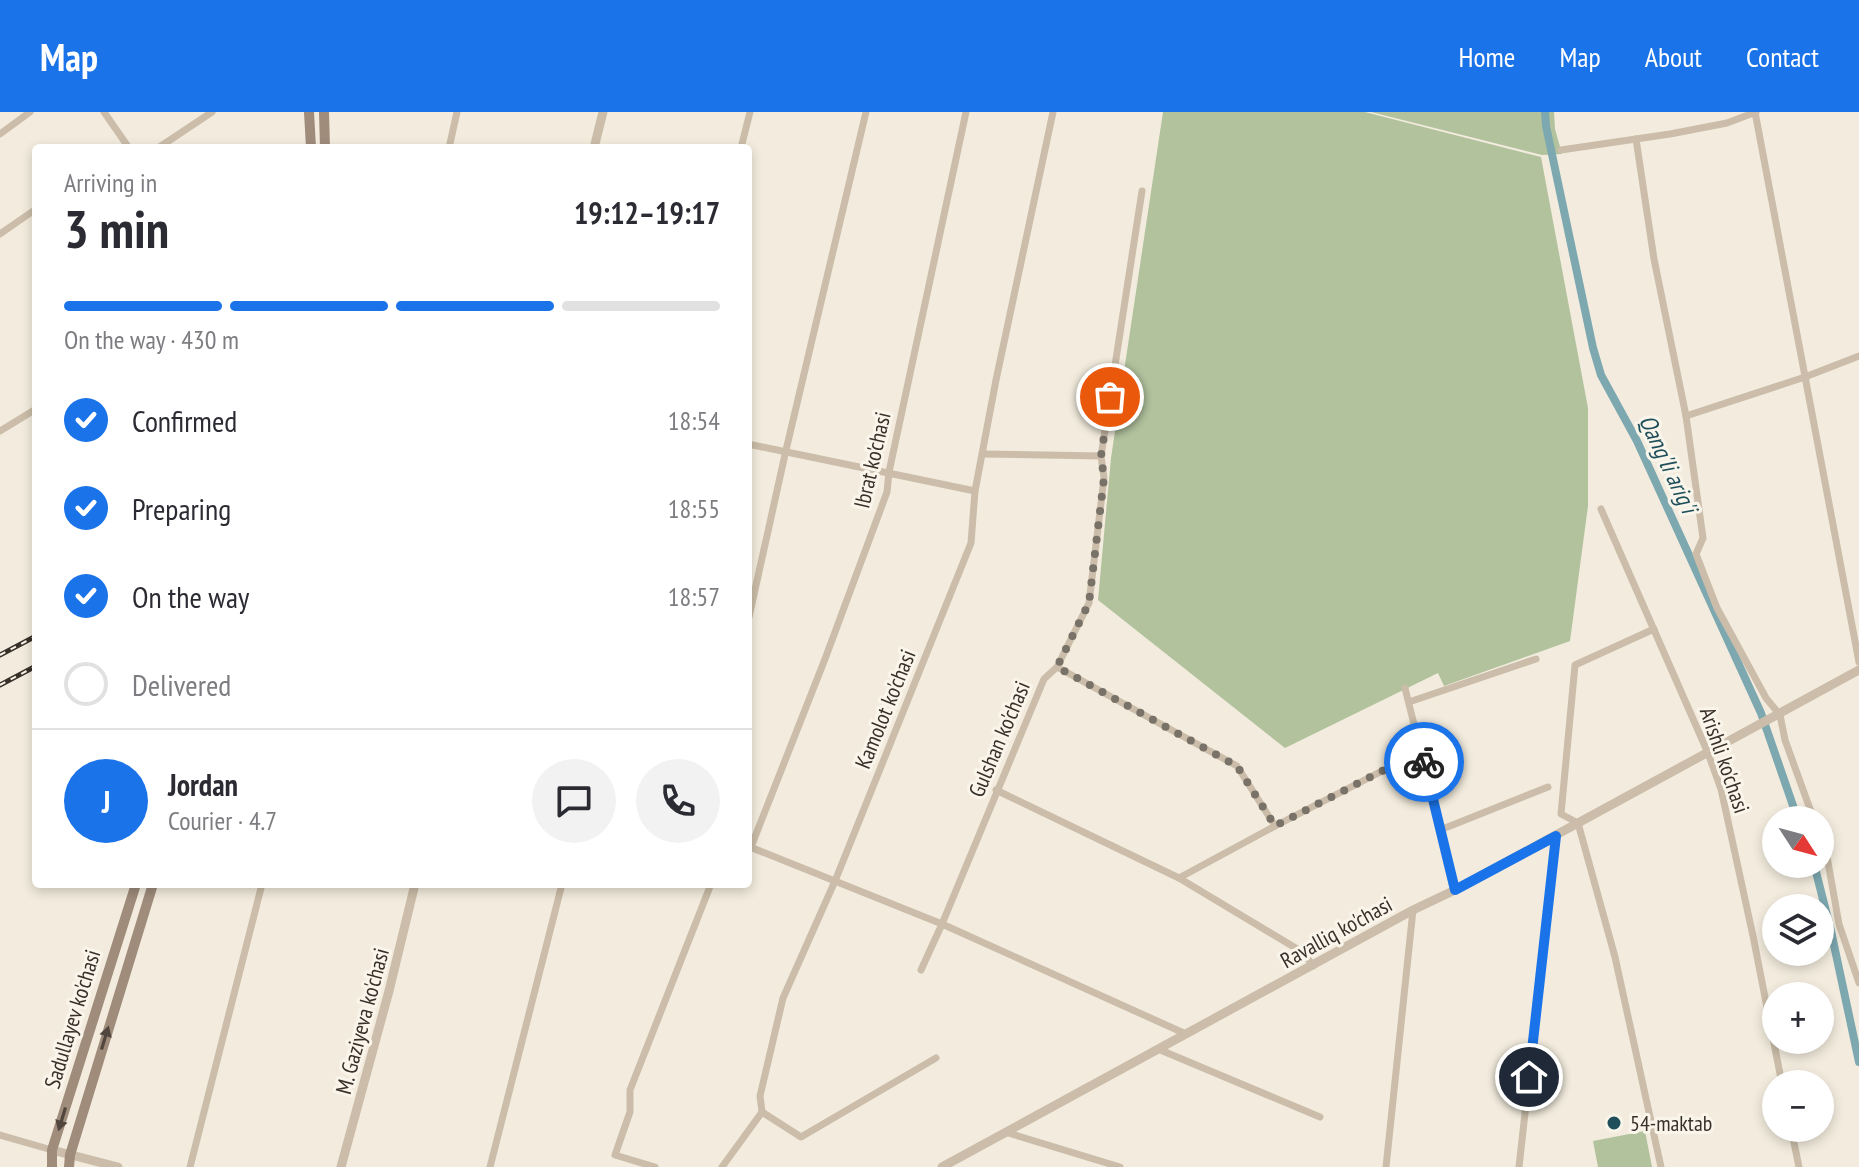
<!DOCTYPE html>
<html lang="en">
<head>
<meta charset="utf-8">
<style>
	:root { --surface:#fff; --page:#f2f2f3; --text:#2b2b33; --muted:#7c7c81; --line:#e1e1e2; --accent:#1a73e8 }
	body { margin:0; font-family:"PT Sans Narrow",sans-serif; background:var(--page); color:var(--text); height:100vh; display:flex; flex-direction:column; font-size:30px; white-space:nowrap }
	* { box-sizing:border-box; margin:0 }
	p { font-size:26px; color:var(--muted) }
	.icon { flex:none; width:44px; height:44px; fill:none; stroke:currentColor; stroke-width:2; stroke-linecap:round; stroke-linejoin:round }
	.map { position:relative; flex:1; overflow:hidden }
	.side { position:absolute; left:32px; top:32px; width:720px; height:744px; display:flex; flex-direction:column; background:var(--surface); border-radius:8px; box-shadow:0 4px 12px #0003 }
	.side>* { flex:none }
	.needle { width:52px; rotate:126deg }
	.fabs { position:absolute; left:1762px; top:694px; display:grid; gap:16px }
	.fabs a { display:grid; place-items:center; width:72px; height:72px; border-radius:50%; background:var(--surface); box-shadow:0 4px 12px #0003; font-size:40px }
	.pin { position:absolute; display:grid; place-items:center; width:68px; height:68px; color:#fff; margin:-34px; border:4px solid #fff; border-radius:50%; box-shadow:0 2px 8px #0007 }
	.courier { position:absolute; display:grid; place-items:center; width:80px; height:80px; margin:-40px; border:6px solid #1a73e8; border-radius:50%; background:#fff; color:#222; box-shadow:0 2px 10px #0007 }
	.overview em { font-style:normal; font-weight:800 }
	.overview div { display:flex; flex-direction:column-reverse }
	.overview { display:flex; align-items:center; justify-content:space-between; height:136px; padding:0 32px }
	h1 { font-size:52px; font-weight:800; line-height:60px }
	.bar { display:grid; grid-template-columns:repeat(4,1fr); gap:12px 8px; align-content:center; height:96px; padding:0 32px }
	.bar i { height:10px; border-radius:6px; background:var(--line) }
	.bar .active { background:var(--accent) }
	.bar p { grid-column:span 4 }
	.line { display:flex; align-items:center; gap:20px; padding:0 32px; border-top:2px solid var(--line) }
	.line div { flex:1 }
	.round { display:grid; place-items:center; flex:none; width:84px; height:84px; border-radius:42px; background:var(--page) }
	ol { padding:0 32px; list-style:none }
	li { display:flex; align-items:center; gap:24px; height:88px }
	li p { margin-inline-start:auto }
	li .icon { padding:8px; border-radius:50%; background:var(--accent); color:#fff; stroke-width:4 }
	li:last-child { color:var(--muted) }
	li i { width:44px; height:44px; border:4px solid var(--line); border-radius:50% }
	header { display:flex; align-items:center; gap:48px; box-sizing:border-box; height:112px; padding:0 40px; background:var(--accent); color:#fff }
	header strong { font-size:38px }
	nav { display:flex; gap:44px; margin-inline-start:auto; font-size:28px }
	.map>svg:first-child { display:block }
</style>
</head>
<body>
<header>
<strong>Map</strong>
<nav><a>Home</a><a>Map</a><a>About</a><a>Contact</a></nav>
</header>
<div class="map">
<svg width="1859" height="1055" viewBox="0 0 1859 1055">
	<rect width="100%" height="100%" fill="#f3ecde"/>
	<g fill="#b1c29d">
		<path d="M1163,0H1365L1541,45L1588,296V394L1570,529L1444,574L1438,561L1285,636L1098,488L1111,346Z"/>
		<path d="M1371,0H1554L1555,17L1562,42L1542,43Z"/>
		<path d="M1645,1019L1652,1055H1598L1593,1029Z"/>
	</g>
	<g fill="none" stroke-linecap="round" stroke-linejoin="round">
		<g stroke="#7da8b0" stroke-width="8">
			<path d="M1545,0L1546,14L1593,236L1601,263L1637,329L1761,601L1798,708"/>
			<path d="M1814,752L1831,819L1859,950"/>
		</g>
		<g stroke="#cbbda9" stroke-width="7">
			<path d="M104,0L129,36"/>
			<path d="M1755,0L1859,550"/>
			<path d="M0,22L30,0"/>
			<path d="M1636,27L1654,147L1686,304L1805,265L1859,244"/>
			<path d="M158,36L212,0"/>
			<path d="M449,36L457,0"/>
			<path d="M741,36L750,0"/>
			<path d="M1561,38L1670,22L1727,11L1756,0"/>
			<path d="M0,122L36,97"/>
			<path d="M1686,304L1703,426L1696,442L1717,496L1766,586L1780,603L1785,628L1814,708"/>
			<path d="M0,319L36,297"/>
			<path d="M748,332L975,379"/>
			<path d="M983,342L1101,344"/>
			<path d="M1601,397L1708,641L1721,677L1753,824L1782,972"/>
			<path d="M749,505L786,338L866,0"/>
			<path d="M1654,517L1575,553L1561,702L1578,711L1615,845L1661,1055"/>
			<path d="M1057,555L1237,654L1275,714"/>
			<path d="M1405,576L1455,778"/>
			<path d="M1409,590L1536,547"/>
			<path d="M996,678L1179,766L1304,841L1313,854"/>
			<path d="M1440,718L1548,675"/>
			<path d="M1820,723L1826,739L1839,812L1859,871"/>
			<path d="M750,735L942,812L1186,922"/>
			<path d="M751,735L825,547L887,380L889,360L966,0"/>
			<path d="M1179,766L1275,714L1421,639"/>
			<path d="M921,858L942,812L1044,567L1057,555L1089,491L1104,366L1101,344L1142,79"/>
			<path d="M1158,937L1320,1005"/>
			<path d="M936,946L801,1025L762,1000L760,984L783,886L835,769L971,431L975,379L996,268L1053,0"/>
			<path d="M1791,1016L1799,1055"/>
			<path d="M1005,1020L1120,1055"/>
			<path d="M0,1023L52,1038"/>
			<path d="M190,1055L262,772"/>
			<path d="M490,1055L562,772"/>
			<path d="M655,1055L615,1043L630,1000V978L711,772"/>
			<path d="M722,1055L762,1000"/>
			<path d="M1386,1055L1413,798"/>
			<path d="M1519,1055L1556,724"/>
		</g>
		<g stroke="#cbbda9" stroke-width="9">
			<path d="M594,36L603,0"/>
			<path d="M52,1038L118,1055"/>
			<path d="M341,1055L389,879L415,772"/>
			<path d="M942,1055L1413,798L1455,778L1859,558"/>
		</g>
		<g stroke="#9f8c7b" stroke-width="10">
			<path d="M309,0L311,36"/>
			<path d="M324,0L325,36"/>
			<path d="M52,1055V1038L136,772"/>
			<path d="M69,1055L70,1043L153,772"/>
		</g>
		<defs>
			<g id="rail">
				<path d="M0,543L36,524"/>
				<path d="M0,573L36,554"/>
			</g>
		</defs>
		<use href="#rail" stroke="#383029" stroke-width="5"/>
		<use href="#rail" stroke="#faf5eb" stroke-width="2" stroke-dasharray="6" stroke-linecap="butt"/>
	</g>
	<defs><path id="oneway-solid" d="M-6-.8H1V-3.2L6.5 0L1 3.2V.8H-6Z" transform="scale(2)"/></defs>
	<g fill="#52473e">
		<use href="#oneway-solid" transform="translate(105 926) rotate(-73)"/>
		<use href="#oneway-solid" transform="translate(62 1007) rotate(107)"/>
	</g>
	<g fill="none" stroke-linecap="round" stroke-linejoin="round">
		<path stroke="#797268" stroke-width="8" stroke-dasharray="0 14.4" d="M1110,285L1101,344L1104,366L1089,491L1057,555L1237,654L1275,714L1421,639L1424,650"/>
		<path stroke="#1a73e8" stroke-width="10" d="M1424,650L1455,778L1556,724L1529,965"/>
	</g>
	<circle fill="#1e4f5a" stroke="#faf5eb" stroke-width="3" cx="1614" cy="1011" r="8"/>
	<g text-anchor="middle" stroke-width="6" stroke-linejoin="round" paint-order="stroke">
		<g font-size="22" fill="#383029" stroke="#faf5eb">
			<text transform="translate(872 348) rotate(-77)" y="8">Ibrat ko'chasi</text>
			<text transform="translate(885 597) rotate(-68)" y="8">Kamolot ko'chasi</text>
			<text transform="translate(999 627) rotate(-67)" y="8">Gulshan ko'chasi</text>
			<text transform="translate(1725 648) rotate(71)" y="8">Arishli ko'chasi</text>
			<text transform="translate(1336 820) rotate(-29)" y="8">Ravalliq ko'chasi</text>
			<text transform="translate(72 907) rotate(-73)" y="8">Sadullayev ko'chasi</text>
			<text transform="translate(362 909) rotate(-75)" y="8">M. Gaziyeva ko'chasi</text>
		</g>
		<g font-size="22" fill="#383029" stroke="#faf5eb" text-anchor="start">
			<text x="1630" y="1019">54-maktab</text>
		</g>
		<g font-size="24" font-style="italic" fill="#1e4f5a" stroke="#faf5eb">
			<text transform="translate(1668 352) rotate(65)" y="8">Qang'li arig'i</text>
		</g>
	</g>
</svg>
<div class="fabs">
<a><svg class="needle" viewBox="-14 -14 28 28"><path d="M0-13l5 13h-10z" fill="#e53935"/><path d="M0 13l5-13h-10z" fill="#7c7c81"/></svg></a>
<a><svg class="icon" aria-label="layers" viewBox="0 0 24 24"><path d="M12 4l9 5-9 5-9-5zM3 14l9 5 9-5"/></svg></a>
<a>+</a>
<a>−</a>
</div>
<div class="pin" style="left:1110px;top:285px;background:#ea580c"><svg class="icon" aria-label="bag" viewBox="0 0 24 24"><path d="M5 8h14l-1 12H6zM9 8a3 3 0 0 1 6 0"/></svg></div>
<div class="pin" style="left:1529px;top:965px;background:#1f2937"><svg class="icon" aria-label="home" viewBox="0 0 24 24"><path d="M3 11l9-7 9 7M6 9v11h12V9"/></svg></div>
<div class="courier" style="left:1424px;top:650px"><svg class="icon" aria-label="bike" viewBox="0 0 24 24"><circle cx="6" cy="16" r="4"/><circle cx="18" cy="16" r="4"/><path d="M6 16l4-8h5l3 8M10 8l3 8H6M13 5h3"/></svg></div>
<section class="side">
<div class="overview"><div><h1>3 min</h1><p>Arriving in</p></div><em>19:12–19:17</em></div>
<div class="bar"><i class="active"></i><i class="active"></i><i class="active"></i><i></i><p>On the way · 430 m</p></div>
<ol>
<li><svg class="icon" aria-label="check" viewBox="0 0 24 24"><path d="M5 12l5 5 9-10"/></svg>Confirmed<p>18:54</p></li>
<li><svg class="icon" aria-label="check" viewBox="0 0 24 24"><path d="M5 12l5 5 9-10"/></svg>Preparing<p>18:55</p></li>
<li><svg class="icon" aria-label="check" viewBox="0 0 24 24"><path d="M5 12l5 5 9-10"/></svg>On the way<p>18:57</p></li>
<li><i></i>Delivered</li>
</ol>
<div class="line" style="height:144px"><b class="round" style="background:var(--accent);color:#fff">J</b><div><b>Jordan</b><p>Courier · 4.7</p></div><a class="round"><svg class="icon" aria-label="chat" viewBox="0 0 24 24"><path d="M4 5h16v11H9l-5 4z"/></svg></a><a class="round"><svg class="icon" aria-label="phone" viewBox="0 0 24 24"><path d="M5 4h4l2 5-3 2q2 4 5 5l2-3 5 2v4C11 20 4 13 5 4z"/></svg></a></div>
</section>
</div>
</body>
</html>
